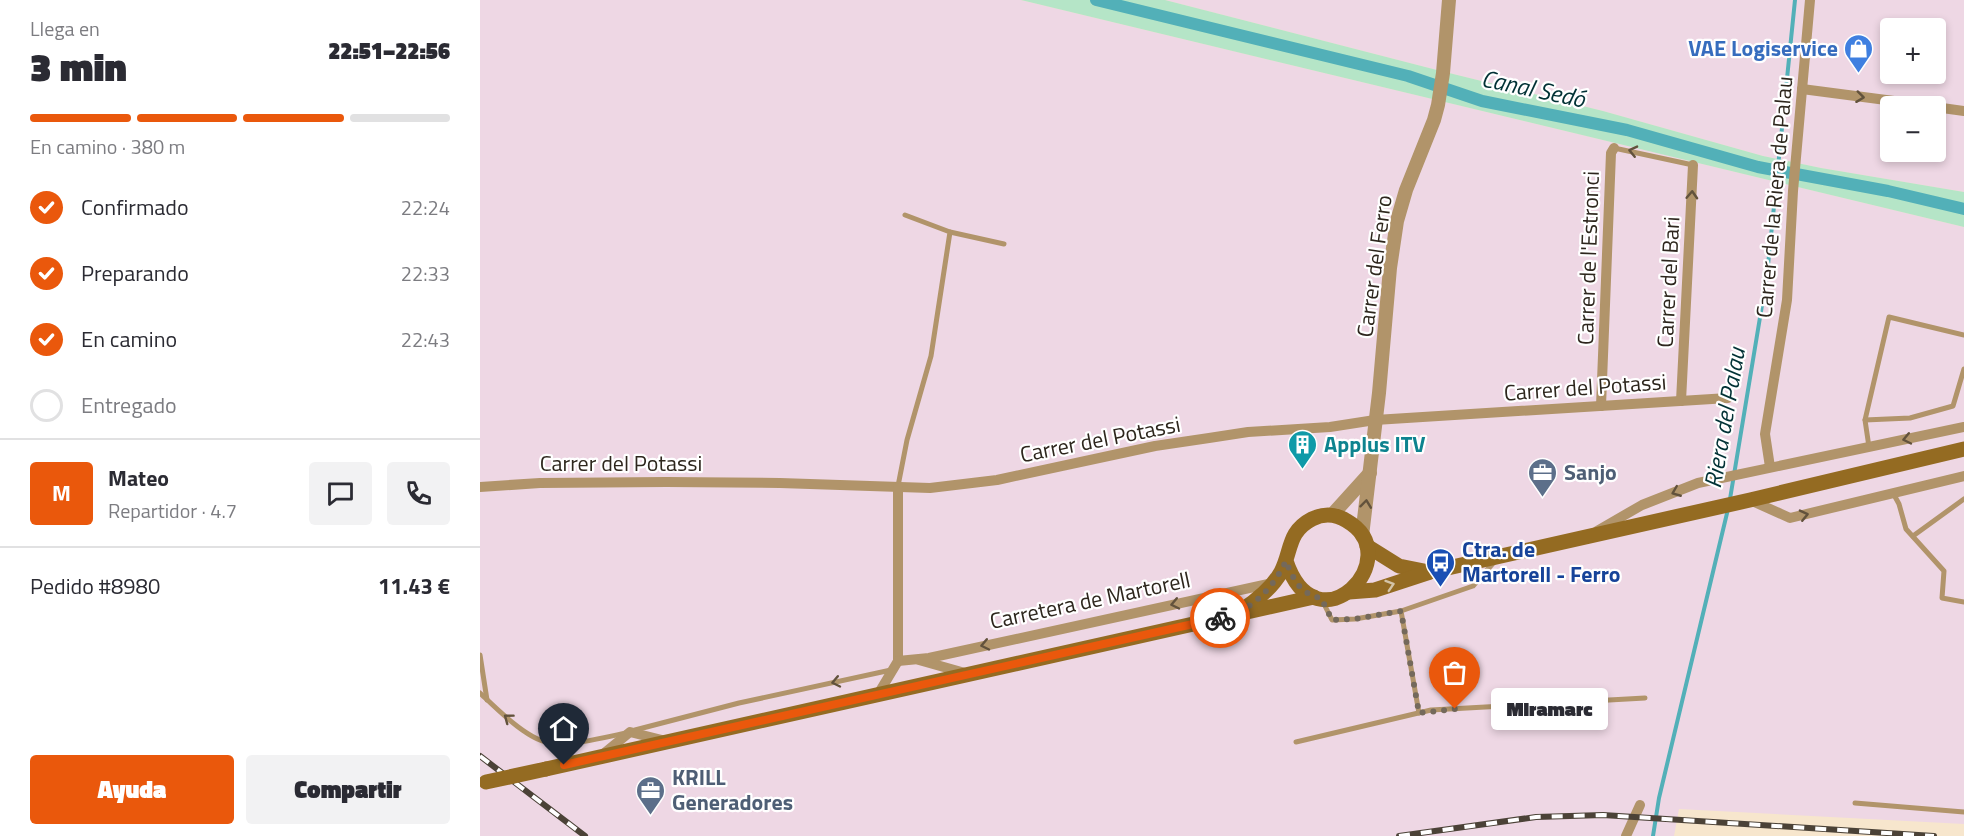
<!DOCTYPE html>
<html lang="es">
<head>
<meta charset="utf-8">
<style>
	:root { --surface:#fff; --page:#f2f2f3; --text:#2b2b33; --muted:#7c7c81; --line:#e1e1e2; --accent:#ea580c }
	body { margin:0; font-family:"Titillium Web",sans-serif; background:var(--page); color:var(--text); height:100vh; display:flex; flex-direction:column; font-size:22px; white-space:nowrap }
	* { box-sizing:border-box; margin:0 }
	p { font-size:20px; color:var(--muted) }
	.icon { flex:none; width:33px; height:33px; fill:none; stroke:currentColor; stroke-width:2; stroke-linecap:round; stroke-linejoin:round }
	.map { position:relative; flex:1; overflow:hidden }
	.details { display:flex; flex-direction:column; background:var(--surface); width:480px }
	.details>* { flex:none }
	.fabs { position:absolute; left:1400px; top:18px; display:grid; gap:12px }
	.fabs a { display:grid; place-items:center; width:66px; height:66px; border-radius:6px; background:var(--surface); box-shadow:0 3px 9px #0003; font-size:30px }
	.pin { position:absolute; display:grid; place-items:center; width:51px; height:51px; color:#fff; margin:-62px -26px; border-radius:50% 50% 50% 0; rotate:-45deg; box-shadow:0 0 6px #0007 }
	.pin .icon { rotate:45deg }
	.courier { position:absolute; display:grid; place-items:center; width:60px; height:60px; margin:-30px; border:4px solid #ea580c; border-radius:50%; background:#fff; color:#222; box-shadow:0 2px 8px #0007 }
	.bubble { position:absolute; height:42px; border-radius:6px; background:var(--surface); box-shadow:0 3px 9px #0003; font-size:20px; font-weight:800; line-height:42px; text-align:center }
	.headline em { font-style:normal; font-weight:800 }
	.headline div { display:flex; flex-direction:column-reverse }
	.headline { display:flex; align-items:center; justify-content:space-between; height:102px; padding:0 30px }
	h1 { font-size:39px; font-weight:800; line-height:45px }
	.bar { display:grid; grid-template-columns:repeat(4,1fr); gap:9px 6px; align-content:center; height:72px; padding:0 30px }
	.bar i { height:8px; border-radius:4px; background:var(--line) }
	.bar .selected { background:var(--accent) }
	.bar p { grid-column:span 4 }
	.line { display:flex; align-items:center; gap:15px; padding:0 30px; border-top:2px solid var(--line) }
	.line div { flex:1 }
	.round { display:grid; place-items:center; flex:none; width:63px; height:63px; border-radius:6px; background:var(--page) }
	ol { padding:0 30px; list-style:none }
	li { display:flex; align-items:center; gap:18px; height:66px }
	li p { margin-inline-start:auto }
	li .icon { padding:6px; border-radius:50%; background:var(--accent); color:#fff; stroke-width:4 }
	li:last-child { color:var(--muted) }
	li i { width:33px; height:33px; border:3px solid var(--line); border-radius:50% }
	.cta { display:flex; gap:12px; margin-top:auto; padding:12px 30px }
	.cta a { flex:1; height:69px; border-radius:6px; background:var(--accent); color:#fff; font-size:24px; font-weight:800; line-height:69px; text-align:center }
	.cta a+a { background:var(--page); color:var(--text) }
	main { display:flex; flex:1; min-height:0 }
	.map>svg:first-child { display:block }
</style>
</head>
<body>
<main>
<section class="details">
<div class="headline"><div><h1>3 min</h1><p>Llega en</p></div><em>22:51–22:56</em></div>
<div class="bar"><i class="selected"></i><i class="selected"></i><i class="selected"></i><i></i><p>En camino · 380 m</p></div>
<ol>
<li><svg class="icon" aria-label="check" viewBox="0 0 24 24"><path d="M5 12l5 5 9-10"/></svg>Confirmado<p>22:24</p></li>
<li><svg class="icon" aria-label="check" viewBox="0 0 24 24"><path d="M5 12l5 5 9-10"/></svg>Preparando<p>22:33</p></li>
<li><svg class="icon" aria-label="check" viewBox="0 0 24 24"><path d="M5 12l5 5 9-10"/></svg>En camino<p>22:43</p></li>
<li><i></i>Entregado</li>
</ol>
<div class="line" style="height:108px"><b class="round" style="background:var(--accent);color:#fff">M</b><div><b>Mateo</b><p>Repartidor · 4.7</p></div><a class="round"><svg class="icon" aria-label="chat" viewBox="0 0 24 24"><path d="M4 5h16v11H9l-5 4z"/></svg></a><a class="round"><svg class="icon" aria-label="phone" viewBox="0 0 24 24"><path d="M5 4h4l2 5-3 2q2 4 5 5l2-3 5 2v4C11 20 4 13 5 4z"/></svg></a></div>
<div class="line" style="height:78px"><div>Pedido #8980</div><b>11.43 €</b></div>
<div class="cta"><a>Ayuda</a><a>Compartir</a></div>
</section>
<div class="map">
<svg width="1484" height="836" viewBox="0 0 1484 836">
	<rect width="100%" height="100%" fill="#f7e6cd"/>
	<g fill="#eed7e4" fill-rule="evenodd">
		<path d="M0,0H541L1484,227V824L1199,809L1194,836H0Z"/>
		<path d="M685,0H1484V192L1341,168L1283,156L1123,111L953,69ZM1410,28H1455V74H1410ZM1410,106H1455V152H1410Z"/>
	</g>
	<path fill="#b5e5c7" d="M541,0H685L953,69L1123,111L1283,156L1341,168L1484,192V227Z"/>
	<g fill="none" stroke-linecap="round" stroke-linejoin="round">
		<g stroke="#52b0b8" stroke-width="4">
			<path d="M1250,499L1287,275L1315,0"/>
			<path d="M1173,836L1179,798L1248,509"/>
		</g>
		<path stroke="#52b0b8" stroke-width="12" d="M616,0L928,76L1002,101L1147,130L1278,167L1408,191L1484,209"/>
		<g stroke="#b1946a" stroke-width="5">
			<path d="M1134,148L1213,165"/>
			<path d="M470,232L524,244"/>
			<path d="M1385,420L1430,418L1473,406L1484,369"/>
			<path d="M1389,447L1385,420L1409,317L1484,335"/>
			<path d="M418,486L427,440L451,356L470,232L425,215"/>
			<path d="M1413,493L1419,504L1426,529L1464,571L1462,598L1484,602"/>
			<path d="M1433,536L1484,499"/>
			<path d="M843,602L852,620L875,619L921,611L939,713"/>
			<path d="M921,611L993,586L1015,561"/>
			<path d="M0,655L7,700"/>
			<path d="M0,693C16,708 49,742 72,743C96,745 122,738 146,733"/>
			<path d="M155,730L259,703L411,670"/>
			<path d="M816,742L951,710L1165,698"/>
			<path d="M1375,803L1484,812"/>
		</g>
		<g stroke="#b1946a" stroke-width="10">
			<path d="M1322,89L1452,106"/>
			<path d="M1455,107L1484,111"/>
			<path d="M1201,401L1213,165"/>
			<path d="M1121,406L1131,153L1134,148"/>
			<path d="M1290,467L1285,434L1307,300L1313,191L1330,0"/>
			<path d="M0,487L60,483L186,482L300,483L450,488L517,480L675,446L729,438L768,432L850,427L895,420L1248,398"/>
			<path d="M418,488V661"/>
			<path d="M1270,500L1310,518L1484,476"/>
			<path d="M1117,531L1162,505L1218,483L1484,427"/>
			<path d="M439,660L485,673"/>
			<path d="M418,661L449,658L793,583"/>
			<path d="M397,696L418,661"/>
			<path d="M122,755L150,732L186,741"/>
			<path d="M1146,836L1160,805"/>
		</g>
		<g stroke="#b1946a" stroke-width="14">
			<path d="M852,515L890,473"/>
			<path d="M882,536L899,393L910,268L917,221L926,190L954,120L958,105L963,73L969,0"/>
		</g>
		<g stroke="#946b22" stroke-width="15">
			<path d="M887,546L919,566L949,572"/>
			<path d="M869,592L895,590L950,572L1270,500L1484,449"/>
			<path d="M762,610C777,600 792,588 801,572C812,551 807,532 832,519C844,513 856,514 867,521C929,557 837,653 806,561"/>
			<path d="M66,769L834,597"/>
		</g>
		<defs>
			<g id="rail">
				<path d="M0,756L105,836"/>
				<path d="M919,836L1056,817L1123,815L1454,836"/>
			</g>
		</defs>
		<use href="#rail" stroke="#4b4237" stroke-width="6"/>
		<use href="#rail" stroke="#fff" stroke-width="4" stroke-dasharray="11" stroke-linecap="butt"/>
		<path stroke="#946b22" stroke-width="15" d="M6,782L66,769"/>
	</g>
	<defs><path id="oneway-chevron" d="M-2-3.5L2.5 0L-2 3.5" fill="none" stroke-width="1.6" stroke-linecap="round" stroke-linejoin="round" transform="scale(1.5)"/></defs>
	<g stroke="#62523c">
		<use href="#oneway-chevron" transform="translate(1380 97) rotate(7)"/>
		<use href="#oneway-chevron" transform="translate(1153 151) rotate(-167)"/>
		<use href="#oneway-chevron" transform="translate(1212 195) rotate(-87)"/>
		<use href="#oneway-chevron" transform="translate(1427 439) rotate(168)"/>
		<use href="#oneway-chevron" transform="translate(1196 492) rotate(158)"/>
		<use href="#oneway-chevron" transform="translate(886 504) rotate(-83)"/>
		<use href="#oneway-chevron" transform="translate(1324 515) rotate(-13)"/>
		<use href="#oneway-chevron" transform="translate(695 604) rotate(168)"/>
		<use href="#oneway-chevron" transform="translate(505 645) rotate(168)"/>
		<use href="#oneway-chevron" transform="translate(356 682) rotate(168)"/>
		<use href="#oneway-chevron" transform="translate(28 718) rotate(-143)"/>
	</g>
	<use stroke="#d4c4a7" href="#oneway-chevron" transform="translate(910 585) rotate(-18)"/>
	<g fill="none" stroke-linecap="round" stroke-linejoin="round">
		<path stroke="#74695b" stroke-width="6" stroke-dasharray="0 10.8" d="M740,618C771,612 793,588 806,561C813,579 820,594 841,598L852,620L875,619L921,611L939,713L975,709"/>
		<path stroke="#ea580c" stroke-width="8" d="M84,765L740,618"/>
	</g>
	<defs>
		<symbol id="shop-pin" viewBox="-11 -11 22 30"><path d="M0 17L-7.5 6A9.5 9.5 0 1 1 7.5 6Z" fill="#3f7fe0" stroke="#fff"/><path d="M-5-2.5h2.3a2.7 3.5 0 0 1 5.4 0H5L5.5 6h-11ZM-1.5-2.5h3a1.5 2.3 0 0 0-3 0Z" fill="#fff"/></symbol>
		<symbol id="building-pin" viewBox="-11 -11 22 30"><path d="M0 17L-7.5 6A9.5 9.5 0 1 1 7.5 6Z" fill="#0f9aa8" stroke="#fff"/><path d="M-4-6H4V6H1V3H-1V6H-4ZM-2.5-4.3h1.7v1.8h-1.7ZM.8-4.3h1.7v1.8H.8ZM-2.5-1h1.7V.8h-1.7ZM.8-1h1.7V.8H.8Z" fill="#fff"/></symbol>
		<symbol id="office-pin" viewBox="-11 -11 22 30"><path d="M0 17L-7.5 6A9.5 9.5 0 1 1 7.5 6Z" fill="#5c6f8a" stroke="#fff"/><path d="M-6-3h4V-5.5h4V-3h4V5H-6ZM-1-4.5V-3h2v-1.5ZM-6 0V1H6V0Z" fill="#fff"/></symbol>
		<symbol id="bus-pin" viewBox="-11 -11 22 30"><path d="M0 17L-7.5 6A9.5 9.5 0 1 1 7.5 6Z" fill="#1a4fb4" stroke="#fff"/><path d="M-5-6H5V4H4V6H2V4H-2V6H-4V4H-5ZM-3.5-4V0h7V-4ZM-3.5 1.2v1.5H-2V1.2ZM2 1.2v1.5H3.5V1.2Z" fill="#fff"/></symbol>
	</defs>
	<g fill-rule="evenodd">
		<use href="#shop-pin" x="1362" y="32" width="33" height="45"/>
		<use href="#building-pin" x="806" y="428" width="33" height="45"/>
		<use href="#office-pin" x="1046" y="456" width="33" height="45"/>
		<use href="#bus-pin" x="944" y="546" width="33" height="45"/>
		<use href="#office-pin" x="154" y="774" width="33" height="45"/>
	</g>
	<g text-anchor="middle" stroke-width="4.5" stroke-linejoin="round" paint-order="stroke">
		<g font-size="22" font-weight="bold" fill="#366cbe" stroke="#fff" text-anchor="end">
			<text x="1358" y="56">VAE Logiservice</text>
		</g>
		<g font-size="22" fill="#2d261d" stroke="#fff">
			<text transform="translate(1294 197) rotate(-85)" y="8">Carrer de la Riera de Palau</text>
			<text transform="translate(1108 258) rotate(-88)" y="8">Carrer de l'Estronci</text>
			<text transform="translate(894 266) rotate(-82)" y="8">Carrer del Ferro</text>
			<text transform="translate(1188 282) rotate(-87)" y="8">Carrer del Bari</text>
			<text transform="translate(1105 387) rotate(-4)" y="8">Carrer del Potassi</text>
			<text transform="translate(620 439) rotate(-11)" y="8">Carrer del Potassi</text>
			<text x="141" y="471">Carrer del Potassi</text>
			<text transform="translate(610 600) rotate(-12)" y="8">Carretera de Martorell</text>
		</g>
		<g font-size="22" font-weight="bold" fill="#0d838f" stroke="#fff" text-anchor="start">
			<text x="844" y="452">Applus ITV</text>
		</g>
		<g font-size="22" font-weight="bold" fill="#4e5e75" stroke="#fff" text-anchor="start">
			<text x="1084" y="480">Sanjo</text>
			<text x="192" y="785">KRILL<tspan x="192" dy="25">Generadores</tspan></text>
		</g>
		<g font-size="22" font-weight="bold" fill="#164399" stroke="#fff" text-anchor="start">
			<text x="982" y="557">Ctra. de<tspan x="982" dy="25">Martorell - Ferro</tspan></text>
		</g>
		<g font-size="24" font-style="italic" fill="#013135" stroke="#fff">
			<text transform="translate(1053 89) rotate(12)" y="8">Canal Sedó</text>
			<text transform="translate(1245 418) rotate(-80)" y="8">Riera del Palau</text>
		</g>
	</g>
</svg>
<div class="fabs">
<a>+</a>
<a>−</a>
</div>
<div class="pin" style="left:975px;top:709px;background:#ea580c"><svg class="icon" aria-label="bag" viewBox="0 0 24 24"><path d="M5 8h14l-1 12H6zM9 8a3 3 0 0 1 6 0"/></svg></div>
<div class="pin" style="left:84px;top:765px;background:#1f2937"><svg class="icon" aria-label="home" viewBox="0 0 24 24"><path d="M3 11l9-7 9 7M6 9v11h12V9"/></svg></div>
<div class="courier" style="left:740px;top:618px"><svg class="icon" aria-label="bike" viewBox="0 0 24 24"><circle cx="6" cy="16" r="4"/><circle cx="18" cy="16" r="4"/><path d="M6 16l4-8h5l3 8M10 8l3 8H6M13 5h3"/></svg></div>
<div class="bubble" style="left:1011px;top:688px;width:117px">Miramarc</div>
</div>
</main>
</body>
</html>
